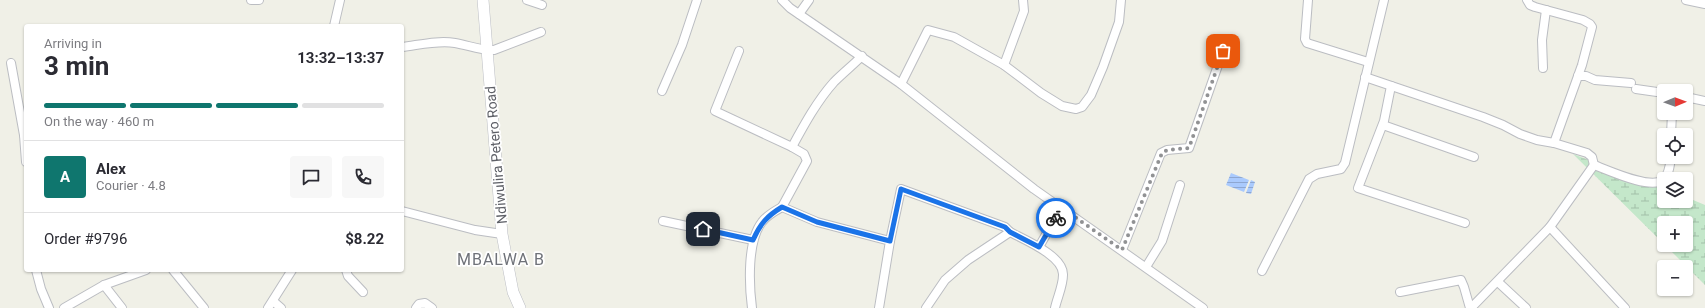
<!DOCTYPE html>
<html lang="en">
<head>
<meta charset="utf-8">
<style>
	:root { --surface:#fff; --page:#f7f7f7; --text:#2b2b33; --muted:#7c7c81; --line:#e1e1e2; --accent:#0f766e }
	body { margin:0; font-family:Roboto,sans-serif; background:var(--page); color:var(--text); height:100vh; display:flex; flex-direction:column; font-size:15px; white-space:nowrap }
	* { box-sizing:border-box; margin:0 }
	p { font-size:13px; color:var(--muted) }
	.icon { flex:none; width:22px; height:22px; fill:none; stroke:currentColor; stroke-width:2; stroke-linecap:round; stroke-linejoin:round }
	.map { position:relative; flex:1; overflow:hidden }
	.details { position:absolute; left:24px; top:24px; width:380px; height:248px; display:flex; flex-direction:column; background:var(--surface); border-radius:4px; box-shadow:0 1px 3px #0004 }
	.details>* { flex:none }
	.needle { width:26px; rotate:89deg }
	.buttons { position:absolute; left:1657px; top:84px; display:grid; gap:8px }
	.buttons a { display:grid; place-items:center; width:36px; height:36px; border-radius:4px; background:var(--surface); box-shadow:0 1px 3px #0004; font-size:20px }
	.pin { position:absolute; display:grid; place-items:center; width:34px; height:34px; color:#fff; margin:-17px; border-radius:8px; box-shadow:0 2px 6px #0006 }
	.courier { position:absolute; display:grid; place-items:center; width:40px; height:40px; margin:-20px; border:3px solid #1a73e8; border-radius:50%; background:#fff; color:#222; box-shadow:0 1px 5px #0007 }
	.overview em { font-style:normal; font-weight:700 }
	.overview div { display:flex; flex-direction:column-reverse }
	.overview { display:flex; align-items:center; justify-content:space-between; height:68px; padding:0 20px }
	h1 { font-size:26px; font-weight:700; line-height:30px }
	.bar { display:grid; grid-template-columns:repeat(4,1fr); gap:6px 4px; align-content:center; height:48px; padding:0 20px }
	.bar i { height:5px; border-radius:3px; background:var(--line) }
	.bar .on { background:var(--accent) }
	.bar p { grid-column:span 4 }
	.line { display:flex; align-items:center; gap:10px; padding:0 20px; border-top:1px solid var(--line) }
	.line div { flex:1 }
	.round { display:grid; place-items:center; flex:none; width:42px; height:42px; border-radius:4px; background:var(--page) }
	.map>svg:first-child { display:block }
</style>
</head>
<body>
<div class="map">
<svg width="1705" height="308" viewBox="0 0 1705 308">
	<defs>
		<pattern id="wetland-marsh" width="20" height="14" patternUnits="userSpaceOnUse"><rect width="20" height="14" fill="#c4e7ca"/><path d="M1 5h8M5 5V1M11 12h8M15 12V8" fill="none" stroke="#a2bfa8"/></pattern>
		<pattern id="water-rules" width="6" height="5" patternUnits="userSpaceOnUse"><rect width="6" height="5" fill="#aacafd"/><path d="M0 2.5h6" fill="none" stroke="#8ea7d1"/></pattern>
	</defs>
	<rect width="100%" height="100%" fill="#f0f0e7"/>
	<path fill="url(#wetland-marsh)" d="M1573,154L1664,189V201H1686V197L1705,205V285L1665,245H1686V223H1664V244Z"/>
	<g fill="url(#water-rules)">
		<path d="M1231,173L1249,180L1244,192L1226,185Z"/>
		<path d="M1251,180L1255,182L1251,194L1246,193Z"/>
	</g>
	<g fill="none" stroke-linecap="round" stroke-linejoin="round">
		<defs>
			<g id="street">
				<path d="M251,0H259"/>
				<path d="M527,0L542,5"/>
				<path d="M782,0L790,8L901,84L1034,189L1203,308"/>
				<path d="M1308,0L1305,39L1307,43L1368,62"/>
				<path d="M1527,0L1530,5L1535,7L1583,20L1590,24L1592,27L1582,65L1554,143"/>
				<path d="M1686,0L1705,4"/>
				<path d="M799,14L809,0"/>
				<path d="M334,26L340,0"/>
				<path d="M402,47C419,45 438,40 455,43C468,45 481,51 494,50L541,32"/>
				<path d="M739,51L715,111L792,147"/>
				<path d="M862,56C853,65 843,73 834,82C817,101 804,125 792,147L804,154L807,161L782,207L817,222L890,241L879,308"/>
				<path d="M11,63L24,135"/>
				<path d="M1004,65L1024,11L1023,0"/>
				<path d="M1543,68L1542,40L1546,10"/>
				<path d="M1578,76H1586L1595,80L1631,83"/>
				<path d="M1365,77L1483,117L1503,125L1520,134L1537,140L1554,143L1587,153L1592,157L1594,165"/>
				<path d="M901,84L928,30L954,37L1004,65L1041,93L1062,106L1076,109L1082,107L1091,95L1103,67L1119,22L1121,0"/>
				<path d="M1391,86L1384,121L1358,188L1465,223"/>
				<path d="M1636,89L1664,93"/>
				<path d="M662,91L682,45L697,0"/>
				<path d="M1686,97L1705,101"/>
				<path d="M1383,125L1474,157"/>
				<path d="M26,135H24L26,162"/>
				<path d="M1671,135L1672,113"/>
				<path d="M1594,165C1608,170 1650,190 1663,180C1669,175 1670,165 1671,157"/>
				<path d="M402,211L475,230L502,234"/>
				<path d="M663,221L753,240"/>
				<path d="M1550,227L1625,308"/>
				<path d="M890,241L901,189L1005,227L1010,232"/>
				<path d="M1039,247L1061,208"/>
				<path d="M1122,250L1161,153L1167,150L1189,148L1223,51"/>
				<path d="M1146,267L1162,241L1180,185"/>
				<path d="M36,270L41,289L49,308"/>
				<path d="M173,270L204,308"/>
				<path d="M346,270L348,276L363,292"/>
				<path d="M1262,271L1309,179L1317,174L1341,169L1345,163L1384,0"/>
				<path d="M1498,282L1526,308"/>
				<path d="M104,285L122,308"/>
				<path d="M1400,292L1461,280L1464,287L1470,308"/>
				<path d="M273,301L281,308"/>
				<path d="M64,308L104,285L146,270"/>
				<path d="M268,308L292,270"/>
				<path d="M416,308L419,304L425,303L432,308"/>
				<path d="M752,308C749,285 747,241 762,222C767,215 775,211 782,207"/>
				<path d="M926,308L945,280L968,260L1010,232C1025,240 1064,256 1063,275C1063,286 1057,298 1055,308"/>
				<path d="M1471,308L1550,227L1594,165"/>
			</g>
			<path id="secondary" d="M483,0L502,234L513,292L520,308"/>
		</defs>
		<use href="#street" stroke="#bbbdc2" stroke-width="10"/>
		<use href="#secondary" stroke="#bcbec4" stroke-width="12"/>
		<use href="#street" stroke="#fff" stroke-width="8"/>
		<use href="#secondary" stroke="#fff" stroke-width="11"/>
	</g>
	<g fill="none" stroke-linecap="round" stroke-linejoin="round">
		<path stroke="#919294" stroke-width="4" stroke-dasharray="0 7.2" d="M1056,218L1062,208L1122,250L1162,153L1167,150L1189,148L1223,51"/>
		<path stroke="#1a73e8" stroke-width="5" d="M703,229L753,240C760,224 767,216 782,207L817,222L890,241L901,189L1005,227L1010,232L1039,247L1056,218"/>
	</g>
	<g text-anchor="middle" stroke-width="3.5" stroke-linejoin="round" paint-order="stroke">
		<g font-size="14" fill="#5e6067" stroke="#fff">
			<text transform="translate(496 155) rotate(-95)" y="5">Ndiwulira Petero Road</text>
		</g>
		<g font-size="16" letter-spacing="1" fill="#6f7279" stroke="#fff">
			<text x="501" y="265">MBALWA B</text>
		</g>
	</g>
</svg>
<div class="buttons">
<a><svg class="needle" viewBox="-14 -14 28 28"><path d="M0-13l5 13h-10z" fill="#e53935"/><path d="M0 13l5-13h-10z" fill="#7c7c81"/></svg></a>
<a><svg class="icon" aria-label="locate" viewBox="0 0 24 24"><circle cx="12" cy="12" r="6"/><path d="M12 2v4M12 18v4M2 12h4M18 12h4"/></svg></a>
<a><svg class="icon" aria-label="layers" viewBox="0 0 24 24"><path d="M12 4l9 5-9 5-9-5zM3 14l9 5 9-5"/></svg></a>
<a>+</a>
<a>−</a>
</div>
<div class="pin" style="left:1223px;top:51px;background:#ea580c"><svg class="icon" aria-label="bag" viewBox="0 0 24 24"><path d="M5 8h14l-1 12H6zM9 8a3 3 0 0 1 6 0"/></svg></div>
<div class="pin" style="left:703px;top:229px;background:#1f2937"><svg class="icon" aria-label="home" viewBox="0 0 24 24"><path d="M3 11l9-7 9 7M6 9v11h12V9"/></svg></div>
<div class="courier" style="left:1056px;top:218px"><svg class="icon" aria-label="bike" viewBox="0 0 24 24"><circle cx="6" cy="16" r="4"/><circle cx="18" cy="16" r="4"/><path d="M6 16l4-8h5l3 8M10 8l3 8H6M13 5h3"/></svg></div>
<section class="details">
<div class="overview"><div><h1>3 min</h1><p>Arriving in</p></div><em>13:32–13:37</em></div>
<div class="bar"><i class="on"></i><i class="on"></i><i class="on"></i><i></i><p>On the way · 460 m</p></div>
<div class="line" style="height:72px"><b class="round" style="background:var(--accent);color:#fff">A</b><div><b>Alex</b><p>Courier · 4.8</p></div><a class="round"><svg class="icon" aria-label="chat" viewBox="0 0 24 24"><path d="M4 5h16v11H9l-5 4z"/></svg></a><a class="round"><svg class="icon" aria-label="phone" viewBox="0 0 24 24"><path d="M5 4h4l2 5-3 2q2 4 5 5l2-3 5 2v4C11 20 4 13 5 4z"/></svg></a></div>
<div class="line" style="height:52px"><div>Order #9796</div><b>$8.22</b></div>
</section>
</div>
</body>
</html>
